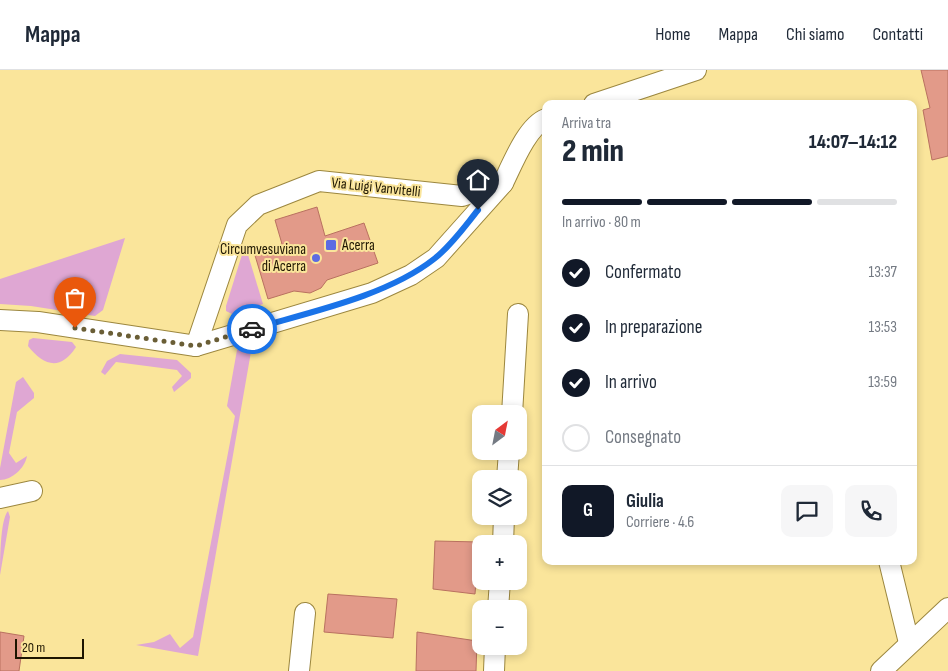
<!DOCTYPE html>
<html lang="it">
<head>
<meta charset="utf-8">
<style>
	:root { --surface:#fff; --page:#f6f6f7; --text:#1f2937; --muted:#747a83; --line:#e0e1e3; --accent:#111827 }
	body { margin:0; font-family:"Sofia Sans Condensed",sans-serif; background:var(--page); color:var(--text); height:100vh; display:flex; flex-direction:column; font-size:19px; white-space:nowrap }
	* { box-sizing:border-box; margin:0 }
	p { font-size:16px; color:var(--muted) }
	.icon { flex:none; width:28px; height:28px; fill:none; stroke:currentColor; stroke-width:2; stroke-linecap:round; stroke-linejoin:round }
	.map { position:relative; flex:1; overflow:hidden }
	.panel { position:absolute; left:542px; top:30px; width:375px; height:465px; display:flex; flex-direction:column; background:var(--surface); border-radius:10px; box-shadow:0 2px 8px #0003 }
	.panel>* { flex:none }
	.needle { width:32px; rotate:32deg }
	.fabs { position:absolute; left:472px; top:335px; display:grid; gap:10px }
	.fabs a { display:grid; place-items:center; width:55px; height:55px; border-radius:10px; background:var(--surface); box-shadow:0 2px 8px #0003; font-size:25px }
	.scale { position:absolute; left:15px; bottom:12px; width:69px; box-sizing:border-box; padding-left:5px; border:2px solid #1d1500; border-top:0; font-size:14px; line-height:18px; white-space:nowrap; color:#1d1500; -webkit-text-stroke:4px #fae59b; paint-order:stroke }
	.pin { position:absolute; display:grid; place-items:center; width:42px; height:42px; color:#fff; margin:-51px -21px; border-radius:50% 50% 50% 0; rotate:-45deg; box-shadow:0 0 5px #0007 }
	.pin .icon { rotate:45deg }
	.courier { position:absolute; display:grid; place-items:center; width:50px; height:50px; margin:-25px; border:4px solid #1a73e8; border-radius:50%; background:#fff; color:#222; box-shadow:0 1px 6px #0007 }
	.summary em { font-style:normal; font-weight:800 }
	.summary div { display:flex; flex-direction:column-reverse }
	.summary { display:flex; align-items:center; justify-content:space-between; height:85px; padding:0 20px }
	h1 { font-size:32px; font-weight:800; line-height:38px }
	.bar { display:grid; grid-template-columns:repeat(4,1fr); gap:8px 5px; align-content:center; height:60px; padding:0 20px }
	.bar i { height:6px; border-radius:4px; background:var(--line) }
	.bar .current { background:var(--accent) }
	.bar p { grid-column:span 4 }
	.line { display:flex; align-items:center; gap:12px; padding:0 20px; border-top:1px solid var(--line) }
	.line div { flex:1 }
	.round { display:grid; place-items:center; flex:none; width:52px; height:52px; border-radius:10px; background:var(--page) }
	ol { padding:0 20px; list-style:none }
	li { display:flex; align-items:center; gap:15px; height:55px }
	li p { margin-inline-start:auto }
	li .icon { padding:5px; border-radius:50%; background:var(--accent); color:#fff; stroke-width:4 }
	li:last-child { color:var(--muted) }
	li i { width:28px; height:28px; border:2px solid var(--line); border-radius:50% }
	header { display:flex; align-items:center; gap:30px; box-sizing:border-box; height:70px; padding:0 25px; background:var(--surface); border-bottom:1px solid var(--line) }
	header strong { font-size:24px }
	nav { display:flex; gap:28px; margin-inline-start:auto; font-size:18px }
	.map>svg:first-child { display:block }
</style>
</head>
<body>
<header>
<strong>Mappa</strong>
<nav><a>Home</a><a>Mappa</a><a>Chi siamo</a><a>Contatti</a></nav>
</header>
<div class="map">
<svg width="948" height="601" viewBox="0 0 948 601">
	<rect width="100%" height="100%" fill="#fae59b"/>
	<g fill="#dfa7d3">
		<path d="M125,168L103,240L95,246L31,236L0,234V209Z"/>
		<path d="M245,175L263,234L232,244L226,241V236Z"/>
		<path d="M33,268L72,272L76,277C60,302 43,295 28,276L29,270Z"/>
		<path d="M252,276L198,586L136,575L154,572L170,564L180,578L193,567L235,346L227,336L237,280Z"/>
		<path d="M120,284L177,290L191,303V308L174,322L172,317L182,306L177,300L116,292L105,305L101,302L107,291Z"/>
		<path d="M23,307L34,323V328L17,342L9,383L16,393L27,386C25,398 12,410 0,410V398L16,312Z"/>
		<path d="M8,441L10,447L0,505C0,491 0,450 8,441Z"/>
	</g>
	<g fill="#e29a89" stroke="#b97160">
		<path d="M921,0H948V86L932,90L923,40L930,38Z"/>
		<path d="M317,137L325,166L364,153L378,193L327,210L321,218L310,223L294,221L268,229L254,182L282,174L275,150Z"/>
		<path d="M435,471L479,472L475,524L433,519Z"/>
		<path d="M328,524L397,529L393,568L324,562Z"/>
		<path d="M0,562L24,566L19,601H0Z"/>
		<path d="M417,562L477,571L476,601H416Z"/>
	</g>
	<g fill="none" stroke-linecap="round" stroke-linejoin="round">
		<defs>
			<g id="street">
				<path d="M594,34L696,0"/>
				<path d="M0,250L38,252L196,276L372,223L411,205L436,188L503,113"/>
				<path d="M196,276L237,155L258,135L319,111L462,126L503,113C512,95 527,56 546,49"/>
				<path d="M512,344L518,244"/>
				<path d="M507,409L509,381"/>
				<path d="M0,428L32,421"/>
				<path d="M503,474L504,446"/>
				<path d="M889,491L909,573"/>
				<path d="M498,539L500,511"/>
				<path d="M299,601L305,543"/>
				<path d="M494,601L495,576"/>
				<path d="M881,601L948,538"/>
			</g>
		</defs>
		<use href="#street" stroke="#9c873f" stroke-width="22"/>
		<use href="#street" stroke="#fff" stroke-width="20"/>
	</g>
	<g fill="none" stroke-linecap="round" stroke-linejoin="round">
		<path stroke="#6a5e36" stroke-width="5" stroke-dasharray="0 9" d="M75,258L196,276L252,259"/>
		<path stroke="#1a73e8" stroke-width="6" d="M252,259C310,242 387,226 434,189C451,176 465,156 478,140"/>
	</g>
	<g fill="#5c6be2" stroke="#fae59b" stroke-width="2">
		<rect x="325" y="169" width="12" height="12" rx="2.5"/>
		<circle cx="316" cy="188" r="5"/>
	</g>
	<g text-anchor="middle" stroke-width="4" stroke-linejoin="round" paint-order="stroke">
		<g font-size="15" fill="#1d1500" stroke="#fae59b">
			<text transform="translate(376 117) rotate(6)" y="5">Via Luigi Vanvitelli</text>
		</g>
		<g font-size="15" fill="#1d1500" stroke="#fae59b" text-anchor="start">
			<text x="342" y="180">Acerra</text>
			<text x="306" y="184" text-anchor="end">Circumvesuviana<tspan x="306" dy="17">di Acerra</tspan></text>
		</g>
	</g>
</svg>
<div class="fabs">
<a><svg class="needle" viewBox="-14 -14 28 28"><path d="M0-13l5 13h-10z" fill="#e53935"/><path d="M0 13l5-13h-10z" fill="#747a83"/></svg></a>
<a><svg class="icon" aria-label="layers" viewBox="0 0 24 24"><path d="M12 4l9 5-9 5-9-5zM3 14l9 5 9-5"/></svg></a>
<a>+</a>
<a>−</a>
</div>
<div class="scale">20 m</div>
<div class="pin" style="left:75px;top:258px;background:#ea580c"><svg class="icon" aria-label="bag" viewBox="0 0 24 24"><path d="M5 8h14l-1 12H6zM9 8a3 3 0 0 1 6 0"/></svg></div>
<div class="pin" style="left:478px;top:140px;background:#1f2937"><svg class="icon" aria-label="home" viewBox="0 0 24 24"><path d="M3 11l9-7 9 7M6 9v11h12V9"/></svg></div>
<div class="courier" style="left:252px;top:259px"><svg class="icon" aria-label="car" viewBox="0 0 24 24"><path d="M5 17H2v-5l4-1 3-4h7l3 4 3 1v5h-3M9 17h6M6 11h13"/><circle cx="7" cy="17" r="2"/><circle cx="17" cy="17" r="2"/></svg></div>
<section class="panel">
<div class="summary"><div><h1>2 min</h1><p>Arriva tra</p></div><em>14:07–14:12</em></div>
<div class="bar"><i class="current"></i><i class="current"></i><i class="current"></i><i></i><p>In arrivo · 80 m</p></div>
<ol>
<li><svg class="icon" aria-label="check" viewBox="0 0 24 24"><path d="M5 12l5 5 9-10"/></svg>Confermato<p>13:37</p></li>
<li><svg class="icon" aria-label="check" viewBox="0 0 24 24"><path d="M5 12l5 5 9-10"/></svg>In preparazione<p>13:53</p></li>
<li><svg class="icon" aria-label="check" viewBox="0 0 24 24"><path d="M5 12l5 5 9-10"/></svg>In arrivo<p>13:59</p></li>
<li><i></i>Consegnato</li>
</ol>
<div class="line" style="height:90px"><b class="round" style="background:var(--accent);color:#fff">G</b><div><b>Giulia</b><p>Corriere · 4.6</p></div><a class="round"><svg class="icon" aria-label="chat" viewBox="0 0 24 24"><path d="M4 5h16v11H9l-5 4z"/></svg></a><a class="round"><svg class="icon" aria-label="phone" viewBox="0 0 24 24"><path d="M5 4h4l2 5-3 2q2 4 5 5l2-3 5 2v4C11 20 4 13 5 4z"/></svg></a></div>
</section>
</div>
</body>
</html>
